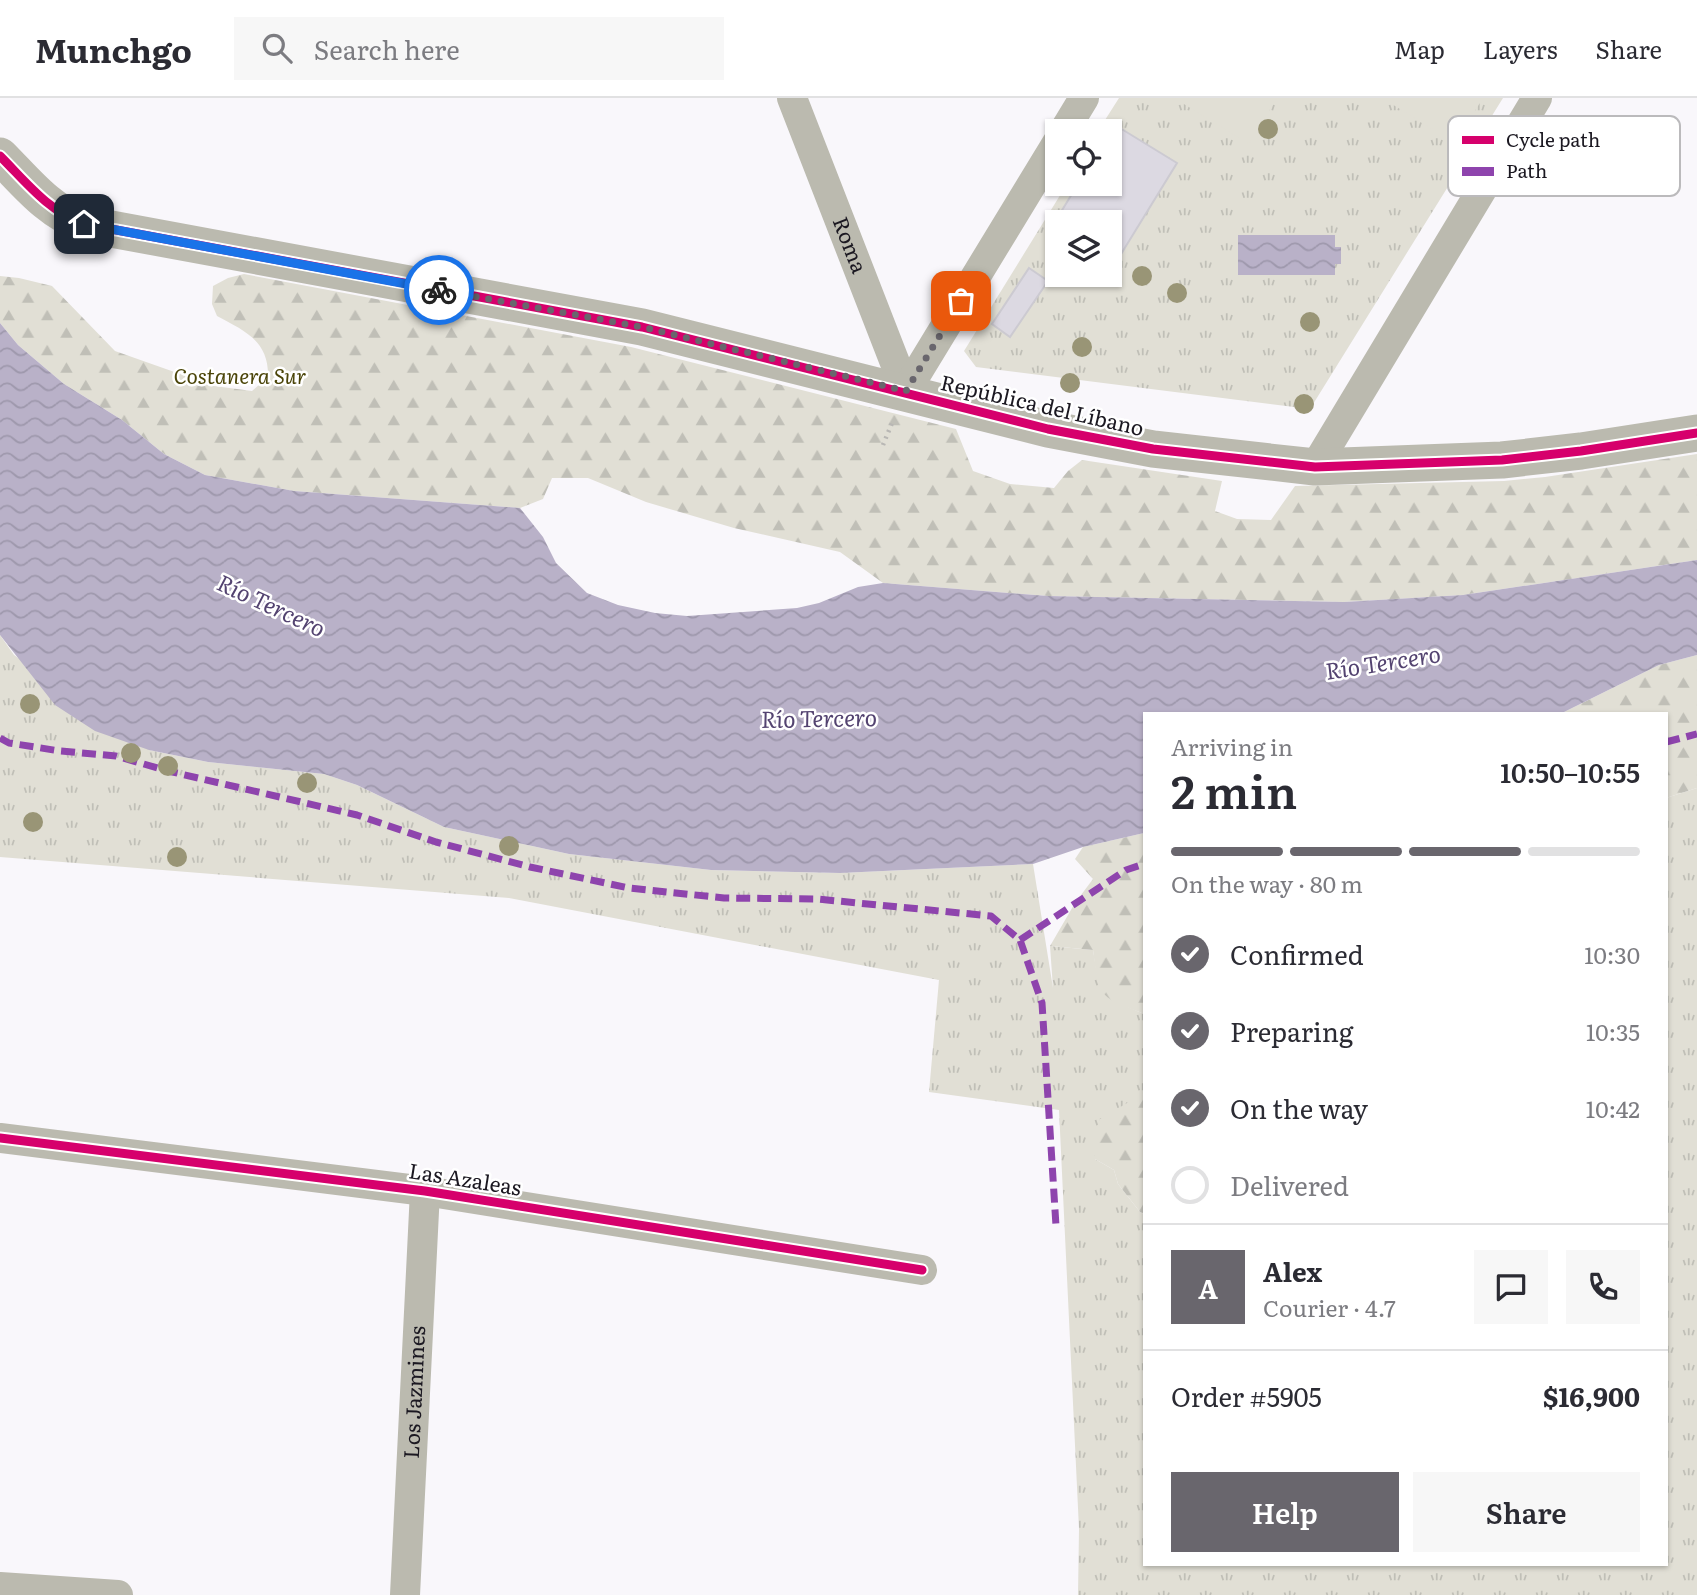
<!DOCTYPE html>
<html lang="en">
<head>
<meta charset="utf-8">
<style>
	:root { --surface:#fff; --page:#f7f7f7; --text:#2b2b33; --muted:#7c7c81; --line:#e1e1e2; --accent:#69666d }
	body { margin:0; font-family:Literata,serif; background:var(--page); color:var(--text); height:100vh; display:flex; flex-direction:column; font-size:26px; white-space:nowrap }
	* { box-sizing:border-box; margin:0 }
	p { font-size:23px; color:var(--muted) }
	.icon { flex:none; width:38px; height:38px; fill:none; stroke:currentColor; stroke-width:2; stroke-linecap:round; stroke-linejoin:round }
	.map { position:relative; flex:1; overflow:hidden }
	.panel { position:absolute; left:1143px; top:614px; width:525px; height:854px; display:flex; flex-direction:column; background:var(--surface); border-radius:0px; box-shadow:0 2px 5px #0004 }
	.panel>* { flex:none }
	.controls { position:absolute; left:1045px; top:21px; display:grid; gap:14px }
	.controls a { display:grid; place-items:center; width:77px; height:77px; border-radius:0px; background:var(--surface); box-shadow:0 2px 5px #0004; font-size:35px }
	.pin { position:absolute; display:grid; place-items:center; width:60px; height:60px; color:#fff; margin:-30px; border-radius:14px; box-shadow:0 4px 10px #0006 }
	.courier { position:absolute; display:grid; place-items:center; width:70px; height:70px; margin:-35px; border:5px solid #1a73e8; border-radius:50%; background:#fff; color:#222; box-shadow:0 2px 9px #0007 }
	.headline em { font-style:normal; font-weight:600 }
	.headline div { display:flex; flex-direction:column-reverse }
	.headline { display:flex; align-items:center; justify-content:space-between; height:119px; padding:0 28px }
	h1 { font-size:46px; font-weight:600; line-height:52px }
	.bar { display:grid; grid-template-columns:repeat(4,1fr); gap:10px 7px; align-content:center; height:84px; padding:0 28px }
	.bar i { height:9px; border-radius:5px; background:var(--line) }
	.bar .current { background:var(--accent) }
	.bar p { grid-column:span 4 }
	.line { display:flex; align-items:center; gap:18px; padding:0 28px; border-top:2px solid var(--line) }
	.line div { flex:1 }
	.round { display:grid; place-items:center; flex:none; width:74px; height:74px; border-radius:0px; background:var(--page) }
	ol { padding:0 28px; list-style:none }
	li { display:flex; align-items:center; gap:21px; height:77px }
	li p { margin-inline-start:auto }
	li .icon { padding:7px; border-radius:50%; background:var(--accent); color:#fff; stroke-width:4 }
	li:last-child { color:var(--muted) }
	li i { width:38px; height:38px; border:4px solid var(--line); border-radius:50% }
	.button { display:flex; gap:14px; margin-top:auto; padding:14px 28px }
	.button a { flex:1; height:80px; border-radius:0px; background:var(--accent); color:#fff; font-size:28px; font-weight:600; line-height:80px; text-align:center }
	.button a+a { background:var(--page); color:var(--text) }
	header { display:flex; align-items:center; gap:42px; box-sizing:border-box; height:98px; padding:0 35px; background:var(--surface); border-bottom:2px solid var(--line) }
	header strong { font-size:33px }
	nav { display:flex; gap:38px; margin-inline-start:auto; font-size:24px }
	.search { width:490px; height:63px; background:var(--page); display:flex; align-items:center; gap:18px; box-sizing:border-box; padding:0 24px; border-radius:0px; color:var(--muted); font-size:26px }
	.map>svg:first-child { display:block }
</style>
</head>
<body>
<header>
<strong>Munchgo</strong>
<div class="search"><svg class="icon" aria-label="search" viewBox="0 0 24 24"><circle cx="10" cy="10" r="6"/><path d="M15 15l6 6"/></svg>Search here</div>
<nav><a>Map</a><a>Layers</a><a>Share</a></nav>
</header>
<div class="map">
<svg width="1697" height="1497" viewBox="0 0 1697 1497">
	<defs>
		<pattern id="grass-tufts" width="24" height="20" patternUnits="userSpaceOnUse" patternTransform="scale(1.75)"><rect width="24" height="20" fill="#e1dfd5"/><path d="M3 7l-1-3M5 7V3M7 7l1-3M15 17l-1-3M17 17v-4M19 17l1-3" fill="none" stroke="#c0bfb7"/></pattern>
		<pattern id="forest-firs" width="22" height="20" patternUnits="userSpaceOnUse" patternTransform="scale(1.75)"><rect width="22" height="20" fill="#e1dfd5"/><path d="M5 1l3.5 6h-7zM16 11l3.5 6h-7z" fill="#c0bfb7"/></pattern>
		<pattern id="water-waves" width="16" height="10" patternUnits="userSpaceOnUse" patternTransform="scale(1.75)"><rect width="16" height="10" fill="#b9b1c8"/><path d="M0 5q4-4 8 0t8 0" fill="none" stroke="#9e98ac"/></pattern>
	</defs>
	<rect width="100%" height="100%" fill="#f9f7fb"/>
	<g fill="url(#grass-tufts)" fill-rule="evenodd">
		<path d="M1119,0H1503L1310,311L976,269L964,253L1067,86H1110V33H1098ZM1057,124H1110V177H1057Z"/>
		<path d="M0,537L14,557L149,652L208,664L324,676L357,687L444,729L569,756L711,772L840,775L1033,766L1053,890L1050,848L1093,852L1097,876L1121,906L1144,916V995L1137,1001L1095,1061L1114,1072L1118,1086L1140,1114L1144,1116V1466H1666V700L1697,690V1497H1078L1079,1431L1059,1012L929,994L939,882L509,800L0,759Z"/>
	</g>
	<g fill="url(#forest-firs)">
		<path d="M244,176L631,249L956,331L973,373L1010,386L1054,390L1068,373L1082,362L1222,383L1215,413L1237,421L1271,422L1295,388L1504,383L1545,379L1697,356V462L1463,497L1344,504L1048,498L883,485L840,454L734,430L646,404L588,380H552L543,401L520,410L294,393L205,377L164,356L122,322L64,286L18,247L0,225V178L19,180L52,188L115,253L214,288L252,293L268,279C269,243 245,233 217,218L212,206L213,188L228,180Z"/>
		<path d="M1697,557V690L1666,700V616H1560L1659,567Z"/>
		<path d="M1144,735V916C1133,911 1113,906 1104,896C1096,886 1095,865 1093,852L1050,848L1075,805L1093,781L1075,761L1083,749Z"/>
		<path d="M1144,995V1116L1140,1114L1118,1086L1114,1072L1095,1061L1092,1042L1100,1021Z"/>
	</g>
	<g fill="#e1dfd5">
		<path d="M1174,0H1277L1249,46Z"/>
		<path d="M1382,0H1483L1455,45Z"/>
	</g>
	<g fill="url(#water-waves)">
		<path d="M1238,137H1335V149H1341V166H1335V177H1238Z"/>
		<path d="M0,225L18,247L64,286L122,322L164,356L205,377L294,393L520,410L543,439L556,465L587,495L618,507L655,515L687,518L797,510L819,505L858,489L883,485L1048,498L1344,504L1463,497L1697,462V557L1659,567L1560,616H1144V735L1083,749L1033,766L840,775L711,772L569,756L444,729L357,687L324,676L208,664L149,652L95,633L55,607L0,537Z"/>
	</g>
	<g fill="#dcd9e2" stroke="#cccad1" stroke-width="2">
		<path d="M1115,27L1177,65L1110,174V124H1057V143L1047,137L1078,86H1110V35Z"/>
		<path d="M1029,170L1048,183L1010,239L992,226Z"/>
	</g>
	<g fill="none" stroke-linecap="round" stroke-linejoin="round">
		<path stroke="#b8b7b4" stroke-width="4.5" stroke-dasharray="2 5" stroke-linecap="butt" d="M883,347L892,325"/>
		<g stroke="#bbbaaf" stroke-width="30">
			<path id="s1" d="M792,0L906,293"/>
			<path d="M1064,33L1084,0"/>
			<path d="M906,293L1057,45"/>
			<path d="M1315,369L1537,0"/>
			<path d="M0,1040L425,1093L922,1172"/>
			<path d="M0,1489L118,1497"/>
			<path id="s2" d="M405,1497L425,1093"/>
		</g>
		<path stroke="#bbbaaf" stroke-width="37" d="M0,58C26,84 48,113 84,126L642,229L1048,331L1153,351L1315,369L1502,362L1581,353L1697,335"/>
		<g stroke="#8e44ad" stroke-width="7" stroke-dasharray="14 7" stroke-linecap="butt">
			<path d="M0,640L9,645L60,653L116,658L168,673L357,717L436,744L530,769L629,790L724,800L817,801L991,818L1020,842L1042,905L1056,1128"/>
			<path d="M1666,644L1697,636"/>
			<path d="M1020,842L1126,772L1144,766"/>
		</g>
		<defs>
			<g id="cycleway">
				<path d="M0,58C26,84 48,113 84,126L642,229L1048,331L1153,351L1315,369L1502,362L1581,353L1697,335"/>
				<path d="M0,1040L425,1093L922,1172"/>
			</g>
		</defs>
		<use href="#cycleway" stroke="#fff" stroke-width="13"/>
		<use href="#cycleway" stroke="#d6006c" stroke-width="9"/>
	</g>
	<g fill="#999576">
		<circle cx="1268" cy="31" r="10"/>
		<circle cx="1142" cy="178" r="10"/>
		<circle cx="1177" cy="195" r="10"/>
		<circle cx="1310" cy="224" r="10"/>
		<circle cx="1082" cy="249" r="10"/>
		<circle cx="1070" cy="285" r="10"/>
		<circle cx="1304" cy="306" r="10"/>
		<circle cx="30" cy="606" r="10"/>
		<circle cx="131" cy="655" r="10"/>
		<circle cx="168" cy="668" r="10"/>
		<circle cx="307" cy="685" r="10"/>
		<circle cx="33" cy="724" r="10"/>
		<circle cx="509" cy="748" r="10"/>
		<circle cx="177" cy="759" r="10"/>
	</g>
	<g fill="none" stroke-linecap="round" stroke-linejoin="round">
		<path stroke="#69666d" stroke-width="7" stroke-dasharray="0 12.6" d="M439,192L642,229L906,293L961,203"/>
		<path stroke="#1a73e8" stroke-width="9" d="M84,126L439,192"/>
	</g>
	<g text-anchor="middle" stroke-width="5" stroke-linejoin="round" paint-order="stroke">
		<g font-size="21" fill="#1b1821" stroke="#fff">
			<text dy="7" stroke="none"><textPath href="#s1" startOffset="158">Roma</textPath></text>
			<text transform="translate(1042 308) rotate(13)" y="7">República del Líbano</text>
			<text transform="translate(465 1082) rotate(9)" y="7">Las Azaleas</text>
			<text dy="7" stroke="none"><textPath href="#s2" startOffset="203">Los Jazmines</textPath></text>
		</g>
		<g font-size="21" font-style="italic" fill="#4b4509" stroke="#fff">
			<text x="240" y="286">Costanera Sur</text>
		</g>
		<g font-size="23" font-style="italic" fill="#534370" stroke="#fff">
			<text transform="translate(271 508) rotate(25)" y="8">Río Tercero</text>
			<text transform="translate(1383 565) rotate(-9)" y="8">Río Tercero</text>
			<text transform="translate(819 621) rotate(-1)" y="8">Río Tercero</text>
		</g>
	</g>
	<rect x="1448" y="18" width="232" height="80" rx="10" fill="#fff" stroke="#bbbabc" stroke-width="2"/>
	<rect x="1462" y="38" width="32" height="8" fill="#d6006c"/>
	<rect x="1462" y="69" width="32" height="9" fill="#8e44ad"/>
	<g font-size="19" fill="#1b1821">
		<text x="1506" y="49">Cycle path</text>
		<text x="1506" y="80">Path</text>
	</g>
</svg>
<div class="controls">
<a><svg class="icon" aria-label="locate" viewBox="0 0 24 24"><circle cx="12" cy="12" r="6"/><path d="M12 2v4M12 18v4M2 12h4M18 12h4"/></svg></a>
<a><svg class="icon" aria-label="layers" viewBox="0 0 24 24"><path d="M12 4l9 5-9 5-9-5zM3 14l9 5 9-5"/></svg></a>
</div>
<div class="pin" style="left:961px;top:203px;background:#ea580c"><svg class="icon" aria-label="bag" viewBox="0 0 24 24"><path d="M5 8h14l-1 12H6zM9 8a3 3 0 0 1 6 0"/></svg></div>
<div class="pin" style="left:84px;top:126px;background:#1f2937"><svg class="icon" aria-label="home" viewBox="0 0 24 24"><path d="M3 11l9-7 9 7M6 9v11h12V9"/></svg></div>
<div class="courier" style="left:439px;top:192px"><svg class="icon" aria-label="bike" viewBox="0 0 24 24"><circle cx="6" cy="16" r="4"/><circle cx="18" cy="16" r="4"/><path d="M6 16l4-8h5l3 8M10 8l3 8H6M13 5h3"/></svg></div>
<section class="panel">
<div class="headline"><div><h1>2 min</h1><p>Arriving in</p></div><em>10:50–10:55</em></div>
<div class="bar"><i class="current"></i><i class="current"></i><i class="current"></i><i></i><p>On the way · 80 m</p></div>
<ol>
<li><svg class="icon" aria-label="check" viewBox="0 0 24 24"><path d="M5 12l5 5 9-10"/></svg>Confirmed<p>10:30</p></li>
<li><svg class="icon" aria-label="check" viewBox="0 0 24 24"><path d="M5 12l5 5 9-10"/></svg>Preparing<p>10:35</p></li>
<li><svg class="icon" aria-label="check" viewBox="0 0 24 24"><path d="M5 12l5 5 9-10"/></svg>On the way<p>10:42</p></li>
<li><i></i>Delivered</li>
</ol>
<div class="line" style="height:126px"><b class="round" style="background:var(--accent);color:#fff">A</b><div><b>Alex</b><p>Courier · 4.7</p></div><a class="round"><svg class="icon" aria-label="chat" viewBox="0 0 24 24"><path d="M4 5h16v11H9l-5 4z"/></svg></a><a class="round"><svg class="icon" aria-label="phone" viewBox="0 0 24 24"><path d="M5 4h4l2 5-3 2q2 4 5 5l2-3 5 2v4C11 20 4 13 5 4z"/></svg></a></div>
<div class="line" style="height:91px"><div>Order #5905</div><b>$16,900</b></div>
<div class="button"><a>Help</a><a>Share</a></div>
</section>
</div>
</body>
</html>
